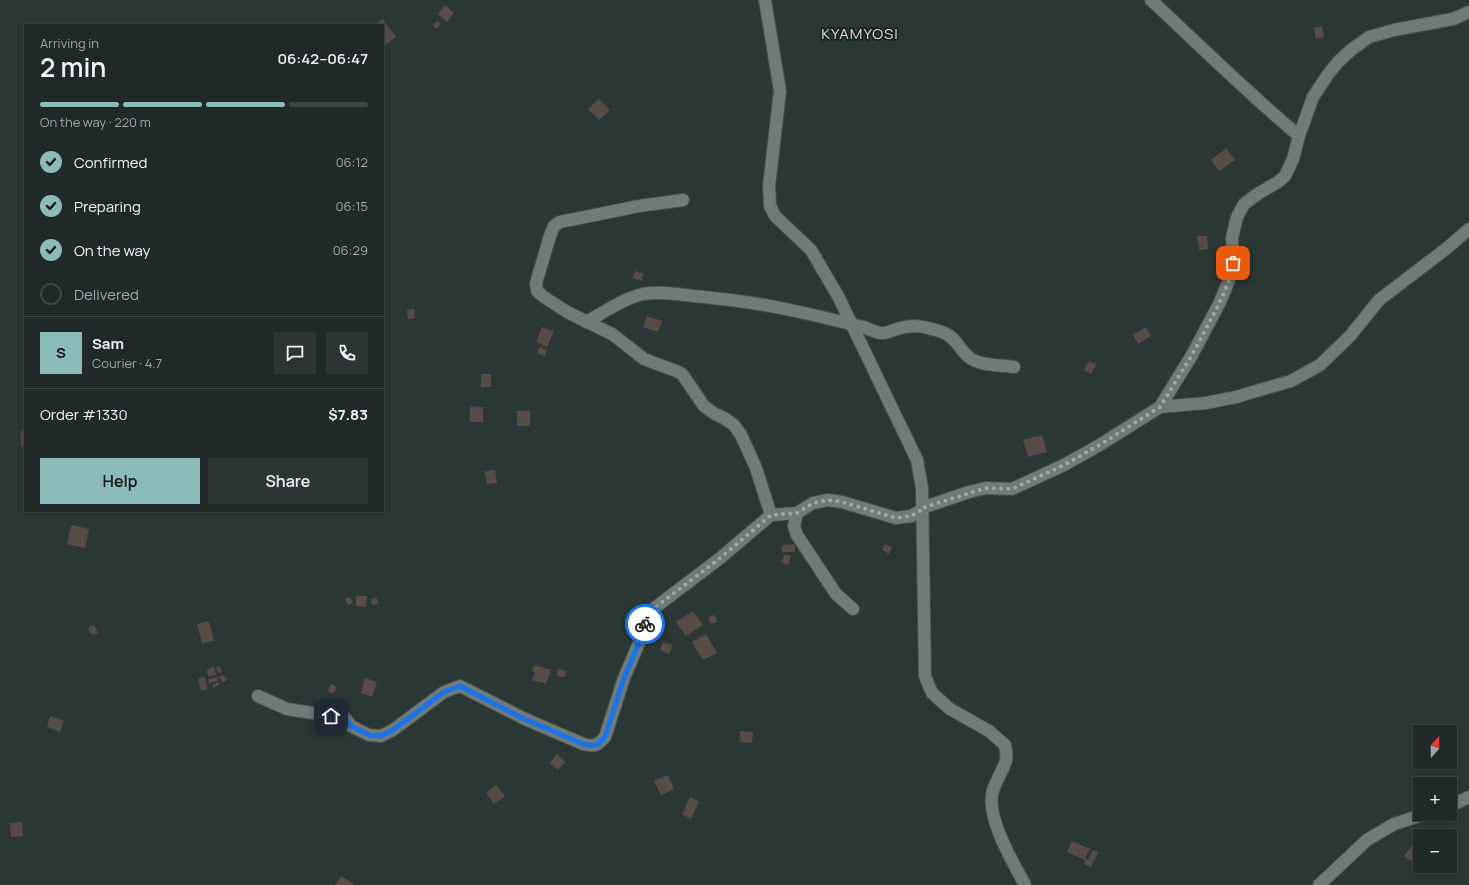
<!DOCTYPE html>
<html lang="en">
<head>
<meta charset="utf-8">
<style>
	:root { --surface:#202928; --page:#2d3534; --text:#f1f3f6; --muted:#a2a6a8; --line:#3d4545; --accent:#8bbbb9 }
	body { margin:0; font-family:Manrope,sans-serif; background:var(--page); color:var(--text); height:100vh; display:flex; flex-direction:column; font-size:15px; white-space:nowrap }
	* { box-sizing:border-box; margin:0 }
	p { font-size:13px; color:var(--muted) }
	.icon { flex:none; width:22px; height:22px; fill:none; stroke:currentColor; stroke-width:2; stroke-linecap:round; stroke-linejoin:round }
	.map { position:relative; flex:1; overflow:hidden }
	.side { position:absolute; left:24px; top:24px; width:360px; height:488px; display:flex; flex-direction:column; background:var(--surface); border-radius:0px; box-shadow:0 2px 6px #0003,0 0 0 1px var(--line) }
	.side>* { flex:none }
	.needle { width:26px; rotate:20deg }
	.fabs { position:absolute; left:1413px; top:725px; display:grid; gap:8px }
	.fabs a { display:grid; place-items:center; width:44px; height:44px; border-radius:0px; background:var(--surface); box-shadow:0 2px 6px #0003,0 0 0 1px var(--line); font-size:20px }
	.pin { position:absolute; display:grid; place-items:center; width:34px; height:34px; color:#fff; margin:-17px; border-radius:8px; box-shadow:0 2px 6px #0006 }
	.courier { position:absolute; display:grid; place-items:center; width:40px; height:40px; margin:-20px; border:3px solid #1a73e8; border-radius:50%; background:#fff; color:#222; box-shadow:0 1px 5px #0007 }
	.summary em { font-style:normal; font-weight:600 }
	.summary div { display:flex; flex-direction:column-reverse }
	.summary { display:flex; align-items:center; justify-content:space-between; height:68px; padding:0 16px }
	h1 { font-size:26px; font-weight:600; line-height:30px }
	.bar { display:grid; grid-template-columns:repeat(4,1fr); gap:6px 4px; align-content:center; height:48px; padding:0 16px }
	.bar i { height:5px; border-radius:3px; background:var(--line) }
	.bar .current { background:var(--accent) }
	.bar p { grid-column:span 4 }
	.line { display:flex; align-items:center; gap:10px; padding:0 16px; border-top:1px solid var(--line) }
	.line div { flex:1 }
	.round { display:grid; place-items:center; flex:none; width:42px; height:42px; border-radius:0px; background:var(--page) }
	ol { padding:0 16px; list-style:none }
	li { display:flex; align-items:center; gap:12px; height:44px }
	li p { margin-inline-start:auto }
	li .icon { padding:4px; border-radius:50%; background:var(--accent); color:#111; stroke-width:4 }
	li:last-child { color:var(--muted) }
	li i { width:22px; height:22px; border:2px solid var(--line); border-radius:50% }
	.primary-button { display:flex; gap:8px; margin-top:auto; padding:8px 16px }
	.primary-button a { flex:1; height:46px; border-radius:0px; background:var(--accent); color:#111; font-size:16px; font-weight:600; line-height:46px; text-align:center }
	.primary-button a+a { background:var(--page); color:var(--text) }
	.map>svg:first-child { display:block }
</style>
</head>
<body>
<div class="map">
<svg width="1469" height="885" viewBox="0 0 1469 885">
	<rect width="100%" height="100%" fill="#2b3735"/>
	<g fill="#574b48">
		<path d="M445,5L454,13L447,22L438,14Z"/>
		<path d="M383,19L396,37L385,45L383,42V25H374Z"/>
		<path d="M437,21L441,24L436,29L433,26Z"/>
		<path d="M1322,26L1324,37L1316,39L1314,28Z"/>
		<path d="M599,99L610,110L599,120L588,109Z"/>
		<path d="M1226,148L1235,160L1219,171L1211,160Z"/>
		<path d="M1197,236H1207L1208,249L1199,250Z"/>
		<path d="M635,271L644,274L641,281L633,278Z"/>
		<path d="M414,309L415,318L408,319L407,310Z"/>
		<path d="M647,316L662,321L658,332L643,327Z"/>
		<path d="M542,327L554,331L547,347L536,342Z"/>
		<path d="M1146,327L1151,336L1138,344L1133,335Z"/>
		<path d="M540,347L547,350L545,356L537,353Z"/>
		<path d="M1089,361L1096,365L1091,374L1084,370Z"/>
		<rect x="481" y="374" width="10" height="13"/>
		<rect x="470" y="407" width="13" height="15"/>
		<rect x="517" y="411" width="13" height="15"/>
		<rect x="21" y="431" width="4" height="16"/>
		<path d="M1042,435L1047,452L1028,457L1023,440Z"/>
		<path d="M495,470L497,483L487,484L485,471Z"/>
		<path d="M71,525L89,529L85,548L67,544Z"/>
		<path d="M795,544V552H782V545Z"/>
		<path d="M885,544L892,547L889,554L882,550Z"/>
		<path d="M785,554L791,556L788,565L781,562Z"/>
		<path d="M356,596H367L366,607L356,606Z"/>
		<path d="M350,597L353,603L348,605L345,599Z"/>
		<path d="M377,598L378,604L372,605L371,599Z"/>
		<path d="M693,611L703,625L686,636L676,622Z"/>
		<path d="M715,615L717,622L711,624L708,617Z"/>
		<path d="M209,621L214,641L202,643L197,624Z"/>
		<path d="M94,625L98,633L92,635L88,628Z"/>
		<path d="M706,634L717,653L703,660L692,642Z"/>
		<path d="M663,642L673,645L669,654L660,650Z"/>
		<path d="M534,665L551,670L546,684L532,680L535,672L532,671Z"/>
		<path d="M220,666L222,672L218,673L216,667Z"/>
		<path d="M214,667L216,675L209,677L206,670Z"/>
		<path d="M558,669L566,671L565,677L557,676Z"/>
		<path d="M223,675L227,680L223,683L219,677Z"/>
		<path d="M205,677L207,689L201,691L198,678Z"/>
		<path d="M217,677L218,681L209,683L208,679Z"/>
		<path d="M365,678L377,682L372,697L361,693Z"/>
		<path d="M218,682L220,684L214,688L212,685Z"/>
		<path d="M331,684L337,687L333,694L328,691Z"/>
		<path d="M50,716L64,721L60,732L47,727Z"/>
		<path d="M740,731L753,732L752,743L740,742Z"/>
		<path d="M557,754L565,762L558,770L550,763Z"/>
		<path d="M668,775L674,789L661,795L654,781Z"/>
		<path d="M496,785L505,796L494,804L486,793Z"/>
		<path d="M690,797L699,802L691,819L682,814Z"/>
		<path d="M22,822L23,836L11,837L10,823Z"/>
		<path d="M1416,840L1420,843V849L1411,861L1404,856Z"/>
		<path d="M1072,841L1090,849L1085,858L1088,860L1093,850L1098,852L1091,867L1084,864L1085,860L1067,852Z"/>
		<path d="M341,876L354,884V885H335Z"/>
	</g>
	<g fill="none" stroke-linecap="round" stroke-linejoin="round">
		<defs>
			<g id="minor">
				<path d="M765,0L780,91L769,186L770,206L775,216L811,250L838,296L917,460L922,488L925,676L932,693L950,709L989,731L1005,745C1006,750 1007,756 1006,760C1003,772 994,782 992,795C988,821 1013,862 1025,885"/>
				<path d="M1151,0C1200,46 1248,93 1299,136"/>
				<path d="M683,200L639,206L560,222L554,226L550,236L536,283L537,291L544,297L567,312L612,334L644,359L676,371L682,374L704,406L715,414L724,418L734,425L741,435L756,468L771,515"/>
				<path d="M586,322C603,313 624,298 643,294C659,291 677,294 694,296C726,299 758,303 790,310C814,315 839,321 863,327C869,329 875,332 880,333C888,334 894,329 901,328C914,324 926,327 939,331C957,336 958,349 970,358C981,366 1001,365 1014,367"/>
				<path d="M1160,407L1206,403L1236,397L1291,381L1320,365L1350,336L1379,300L1447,248L1469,229"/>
				<path d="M922,508L969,492L986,488L1012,489L1064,465L1098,446L1160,407L1192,355L1219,304L1232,273L1233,263L1232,238L1237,217L1244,204L1259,193L1278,182L1285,176L1293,159L1299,136L1313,97L1329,73L1338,62L1351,50L1369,37L1394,30L1453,19L1469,12"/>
				<path d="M797,513L794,526L797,535L836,594L853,609"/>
				<path d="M258,696L287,709L345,718L351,726L369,735L381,736L393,730L444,692L460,686L523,718L583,744C595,747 597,746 605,737L624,678L642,636L646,621L653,609L719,559L771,515L797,513L813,503L828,500L842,502L896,518L911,516L922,510"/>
				<path d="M1450,806L1469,797"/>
				<path d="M1319,885L1367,840L1394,824L1425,814"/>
			</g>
		</defs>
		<use href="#minor" stroke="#485250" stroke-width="14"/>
		<use href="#minor" stroke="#6e7b78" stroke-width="12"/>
	</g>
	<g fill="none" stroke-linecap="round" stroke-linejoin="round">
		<path stroke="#9fa9a7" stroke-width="4" stroke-dasharray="0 7.2" d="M645,624L653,609L719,559L771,515L797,513L813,503L828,500L842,502L896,518L911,516L922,510V508L986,488L1012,489L1064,465L1098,446L1160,407L1192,355L1219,304L1232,273L1233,263"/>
		<path stroke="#1a73e8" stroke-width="5" d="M331,716L345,718L351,726L369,735L381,736L393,730L444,692L460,686L522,718L583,744C595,747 597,746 605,737L624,678L642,636L645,624"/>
	</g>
	<g text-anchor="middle" stroke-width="3.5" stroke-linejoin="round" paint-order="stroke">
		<g font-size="15" letter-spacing="1" fill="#dee6e4" stroke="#181d1c">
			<text x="860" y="39">KYAMYOSI</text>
		</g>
	</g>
</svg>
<div class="fabs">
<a><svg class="needle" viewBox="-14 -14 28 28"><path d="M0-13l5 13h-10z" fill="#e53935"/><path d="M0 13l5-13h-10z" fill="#a2a6a8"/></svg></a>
<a>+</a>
<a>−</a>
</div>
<div class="pin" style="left:1233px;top:263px;background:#ea580c"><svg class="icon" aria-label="bag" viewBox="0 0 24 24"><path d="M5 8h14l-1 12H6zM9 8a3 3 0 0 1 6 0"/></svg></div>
<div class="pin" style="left:331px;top:716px;background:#1f2937"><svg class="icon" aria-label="home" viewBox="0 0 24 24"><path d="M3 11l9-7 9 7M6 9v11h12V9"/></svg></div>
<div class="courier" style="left:645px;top:624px"><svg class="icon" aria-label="bike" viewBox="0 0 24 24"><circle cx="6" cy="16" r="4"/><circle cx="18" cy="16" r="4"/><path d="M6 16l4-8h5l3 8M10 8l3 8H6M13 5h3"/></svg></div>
<section class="side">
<div class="summary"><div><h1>2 min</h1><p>Arriving in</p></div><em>06:42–06:47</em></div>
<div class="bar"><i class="current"></i><i class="current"></i><i class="current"></i><i></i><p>On the way · 220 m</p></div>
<ol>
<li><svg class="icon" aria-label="check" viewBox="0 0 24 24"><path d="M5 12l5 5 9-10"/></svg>Confirmed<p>06:12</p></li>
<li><svg class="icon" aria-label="check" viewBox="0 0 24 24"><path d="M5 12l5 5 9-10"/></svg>Preparing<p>06:15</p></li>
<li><svg class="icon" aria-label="check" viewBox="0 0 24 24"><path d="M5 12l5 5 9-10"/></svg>On the way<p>06:29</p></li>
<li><i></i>Delivered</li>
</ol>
<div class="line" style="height:72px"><b class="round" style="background:var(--accent);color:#111">S</b><div><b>Sam</b><p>Courier · 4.7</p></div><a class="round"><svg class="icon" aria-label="chat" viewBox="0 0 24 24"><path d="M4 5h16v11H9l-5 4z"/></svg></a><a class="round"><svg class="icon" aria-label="phone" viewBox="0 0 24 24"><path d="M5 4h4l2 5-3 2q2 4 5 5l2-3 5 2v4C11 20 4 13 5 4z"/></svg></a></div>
<div class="line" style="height:52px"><div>Order #1330</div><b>$7.83</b></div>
<div class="primary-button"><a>Help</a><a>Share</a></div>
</section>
</div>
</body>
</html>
